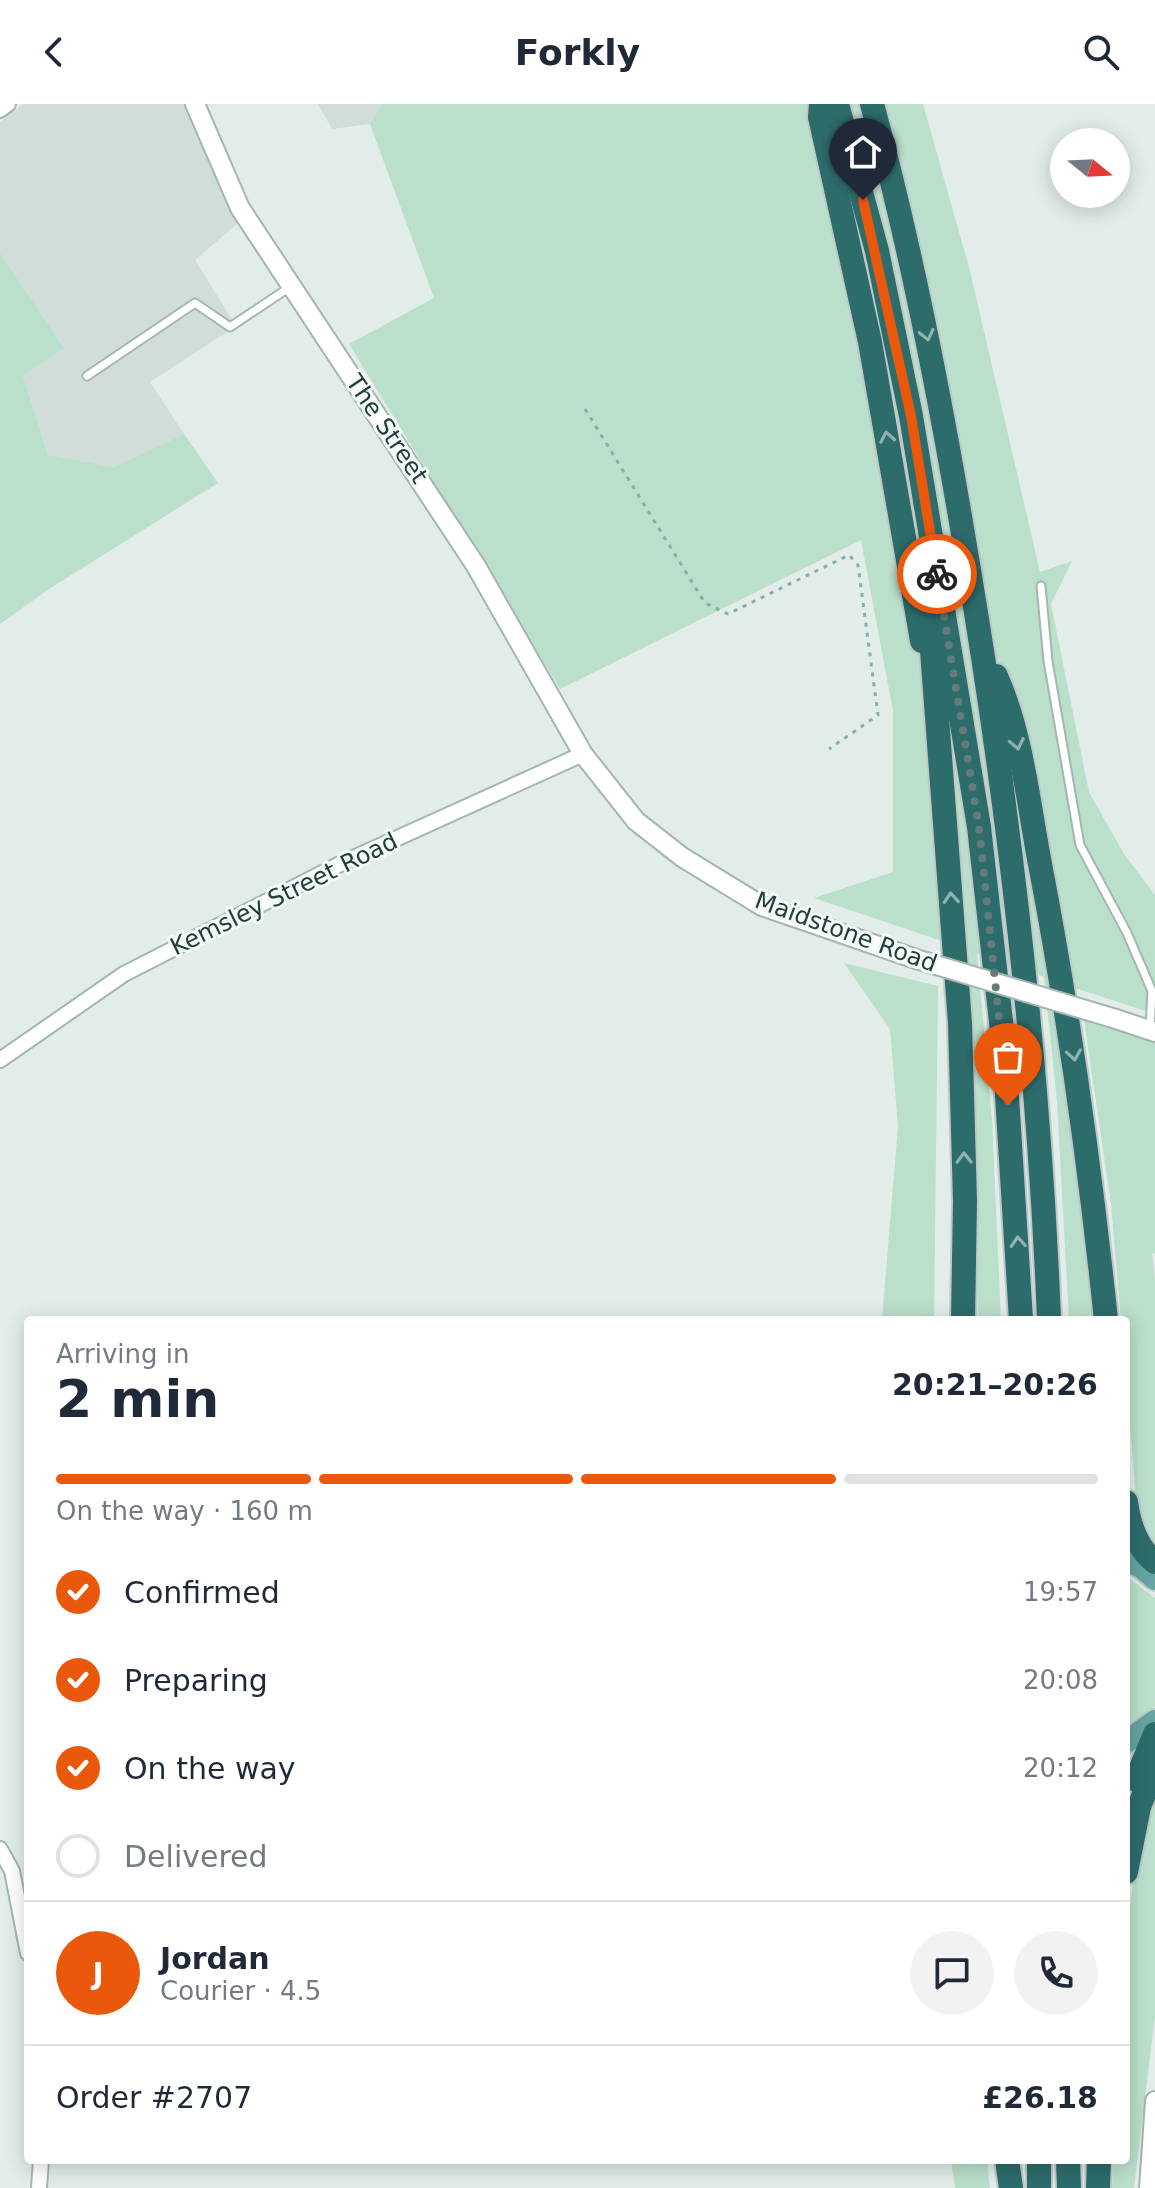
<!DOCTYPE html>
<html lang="en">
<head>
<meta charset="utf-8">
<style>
	:root { --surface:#fff; --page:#f2f2f3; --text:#1f2937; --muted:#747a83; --line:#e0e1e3; --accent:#ea580c }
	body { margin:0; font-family:"DejaVu Sans",sans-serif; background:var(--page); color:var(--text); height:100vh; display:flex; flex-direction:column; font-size:30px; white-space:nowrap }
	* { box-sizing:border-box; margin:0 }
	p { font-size:26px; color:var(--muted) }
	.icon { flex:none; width:44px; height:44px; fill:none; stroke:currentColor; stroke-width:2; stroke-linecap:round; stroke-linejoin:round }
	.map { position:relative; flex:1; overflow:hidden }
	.sheet { position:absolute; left:24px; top:1212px; width:1106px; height:848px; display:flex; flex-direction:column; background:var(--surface); border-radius:8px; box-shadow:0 4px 20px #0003 }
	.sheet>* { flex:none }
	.needle { width:52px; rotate:108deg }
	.tools { position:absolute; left:1050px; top:24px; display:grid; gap:16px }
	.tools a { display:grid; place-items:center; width:80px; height:80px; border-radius:50%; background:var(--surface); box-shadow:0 4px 20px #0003; font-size:40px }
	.pin { position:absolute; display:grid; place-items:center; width:68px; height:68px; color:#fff; margin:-82px -34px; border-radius:50% 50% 50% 0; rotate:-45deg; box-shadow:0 0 8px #0007 }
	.pin .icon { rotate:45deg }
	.courier { position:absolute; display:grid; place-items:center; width:80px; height:80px; margin:-40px; border:6px solid #ea580c; border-radius:50%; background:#fff; color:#222; box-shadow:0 2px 10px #0007 }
	.summary em { font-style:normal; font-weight:700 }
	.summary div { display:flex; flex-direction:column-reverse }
	.summary { display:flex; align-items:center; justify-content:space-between; height:136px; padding:0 32px }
	h1 { font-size:52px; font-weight:700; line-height:60px }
	.bar { display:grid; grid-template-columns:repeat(4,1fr); gap:12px 8px; align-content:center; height:96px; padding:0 32px }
	.bar i { height:10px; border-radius:6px; background:var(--line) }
	.bar .selected { background:var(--accent) }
	.bar p { grid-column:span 4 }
	.line { display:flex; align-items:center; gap:20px; padding:0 32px; border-top:2px solid var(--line) }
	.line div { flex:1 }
	.round { display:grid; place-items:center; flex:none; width:84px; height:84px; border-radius:42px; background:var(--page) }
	ol { padding:0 32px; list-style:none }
	li { display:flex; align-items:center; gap:24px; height:88px }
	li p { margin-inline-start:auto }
	li .icon { padding:8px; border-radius:50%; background:var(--accent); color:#fff; stroke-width:4 }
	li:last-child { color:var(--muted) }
	li i { width:44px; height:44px; border:4px solid var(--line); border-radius:50% }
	header { display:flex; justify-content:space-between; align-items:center; height:104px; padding:0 32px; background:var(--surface); font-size:36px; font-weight:700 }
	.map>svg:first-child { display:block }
</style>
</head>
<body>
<header><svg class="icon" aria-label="back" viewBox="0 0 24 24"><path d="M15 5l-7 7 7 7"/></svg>Forkly<svg class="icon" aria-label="search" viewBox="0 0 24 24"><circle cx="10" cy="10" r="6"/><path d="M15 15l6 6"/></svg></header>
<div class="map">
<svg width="1155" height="2084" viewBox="0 0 1155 2084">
	<rect width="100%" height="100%" fill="#e2edea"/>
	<g fill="#d0ddd9">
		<path d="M23,0H188L238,119L195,156L236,222L150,278L184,330L114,363L48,351L23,272L64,244L0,149V18Z"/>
		<path d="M318,0H382L370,20L332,25Z"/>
	</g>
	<g fill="#badfcb">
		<path d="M382,0H923L970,167L1040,468L1072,457L1051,500L1089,688L1124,750L1155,791V910L1072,883L1097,1216H1069L1057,998L1044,873L977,849L992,1016L1001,1216H978L969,846L814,794L893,768V607L861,436L560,585L349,240L434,194L370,20Z"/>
		<path d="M0,149L64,244L23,272L48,351L114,363L184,330L218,379L49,485L0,520Z"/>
		<path d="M844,859L938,882L934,1216H882L898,1022L890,925Z"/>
		<path d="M1084,916L1155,939V1149L1152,1150L1155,1175V1448L1138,1419L1126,1274V1216H1121L1111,1100Z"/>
		<path d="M1126,1472L1155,1494V1603L1126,1625Z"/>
		<path d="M1155,1688V1912L1134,2084H1112L1114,2056H1126C1126,1937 1115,1801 1155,1688Z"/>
		<path d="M951,2056H987L990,2084H955Z"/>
	</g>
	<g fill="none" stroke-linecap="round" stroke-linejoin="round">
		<defs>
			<g id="service">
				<path d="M87,272L195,199L230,223L290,183"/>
				<path d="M1041,482L1048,557L1080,741L1127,829L1152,887L1150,923"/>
			</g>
			<g id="minor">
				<path d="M0,6L8,0"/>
				<path d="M0,956L124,870L338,761L583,650"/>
				<path d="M0,1745L12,1767L28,1849"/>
				<path d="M39,2084L41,2056"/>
			</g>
			<g id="tertiary">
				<path d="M195,0L240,104L476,462L583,650L636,717L682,753L762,802L916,855"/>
				<path d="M1116,915L1155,928"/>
				<path d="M1149,2084L1155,1997"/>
			</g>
			<g id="primary">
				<path d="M1126,1456L1141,1463L1155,1475"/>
				<path d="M1126,1638L1155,1617"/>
			</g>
			<g id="motorway">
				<path d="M821,0L820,13L870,238L922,537"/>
				<path d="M837,0L877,147L911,312L979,723L1004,944L1021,1216"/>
				<path d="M872,0C912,147 941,297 966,448C1009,702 1039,958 1049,1216"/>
				<path d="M930,520L960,919L965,1097L963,1216"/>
				<path d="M996,572C1022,631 1028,697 1040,760C1069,911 1090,1063 1106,1216"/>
				<path d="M1126,1398C1129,1420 1137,1444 1155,1458"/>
				<path d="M1136,1676L1155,1630"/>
				<path d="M1126,1768L1139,1703L1155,1663"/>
				<path d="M1007,2056L1011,2084"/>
				<path d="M1039,2056V2084"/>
				<path d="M1068,2056L1069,2084"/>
				<path d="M1098,2084L1099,2056"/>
			</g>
		</defs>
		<use href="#service" stroke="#a4b5b2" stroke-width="11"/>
		<use href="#minor" stroke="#a4b5b2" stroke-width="18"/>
		<use href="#tertiary" stroke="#a4b5b2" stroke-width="22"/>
		<use href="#primary" stroke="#c1c9c8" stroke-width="26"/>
		<use href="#motorway" stroke="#c1c9c8" stroke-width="28"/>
		<path stroke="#81b1ac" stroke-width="3" stroke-dasharray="4 6" stroke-linecap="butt" d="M585,305L705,499L728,510L849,451L858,461L878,611L829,645"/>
		<use href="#service" stroke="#fff" stroke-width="7"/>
		<use href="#minor" stroke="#fff" stroke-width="14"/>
		<use href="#tertiary" stroke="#fff" stroke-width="18"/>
		<use href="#primary" stroke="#65a4a0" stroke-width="22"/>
		<use href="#motorway" stroke="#2c6c6b" stroke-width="24"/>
		<defs>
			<path id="tertiary-bridge" d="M916,855L1116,915"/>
		</defs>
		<use href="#tertiary-bridge" stroke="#a4b5b2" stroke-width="22" stroke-linecap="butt"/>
		<use href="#tertiary-bridge" stroke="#fff" stroke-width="18"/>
	</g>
	<defs><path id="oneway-chevron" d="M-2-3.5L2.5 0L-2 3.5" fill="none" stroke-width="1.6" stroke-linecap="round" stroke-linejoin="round" transform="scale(2)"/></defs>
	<g stroke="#90b2b1">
		<use href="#oneway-chevron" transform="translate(927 231) rotate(77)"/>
		<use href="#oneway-chevron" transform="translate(887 333) rotate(-100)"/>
		<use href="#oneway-chevron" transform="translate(1017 640) rotate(79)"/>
		<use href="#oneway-chevron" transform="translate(951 794) rotate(-94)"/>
		<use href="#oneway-chevron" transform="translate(1074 951) rotate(81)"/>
		<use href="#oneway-chevron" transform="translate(964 1054) rotate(-91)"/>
		<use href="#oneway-chevron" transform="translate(1018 1138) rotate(-94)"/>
	</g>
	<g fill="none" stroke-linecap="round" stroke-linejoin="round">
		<path stroke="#657b79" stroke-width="8" stroke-dasharray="0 14.4" d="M937,470L979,723L1008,1001"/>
		<path stroke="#ea580c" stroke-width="10" d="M863,96L911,312L937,470"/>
	</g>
	<g text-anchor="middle" stroke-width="6" stroke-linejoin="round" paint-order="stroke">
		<g font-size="24" fill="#213e3c" stroke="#f3f9f7">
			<text transform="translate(387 325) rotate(56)" y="8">The Street</text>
			<text transform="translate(284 790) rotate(-26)" y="8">Kemsley Street Road</text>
			<text transform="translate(846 828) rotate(20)" y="8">Maidstone Road</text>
		</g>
	</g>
</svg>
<div class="tools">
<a><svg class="needle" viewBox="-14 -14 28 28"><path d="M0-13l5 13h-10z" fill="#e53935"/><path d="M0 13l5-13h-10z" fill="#747a83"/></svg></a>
</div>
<div class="pin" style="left:1008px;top:1001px;background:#ea580c"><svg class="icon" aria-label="bag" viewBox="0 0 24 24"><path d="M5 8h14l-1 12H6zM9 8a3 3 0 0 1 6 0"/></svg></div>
<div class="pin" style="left:863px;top:96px;background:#1f2937"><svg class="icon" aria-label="home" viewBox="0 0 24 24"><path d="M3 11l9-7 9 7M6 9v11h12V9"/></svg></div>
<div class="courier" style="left:937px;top:470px"><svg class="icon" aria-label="bike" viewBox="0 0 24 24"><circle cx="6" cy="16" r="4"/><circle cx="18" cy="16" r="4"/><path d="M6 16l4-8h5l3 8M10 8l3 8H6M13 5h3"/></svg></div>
<section class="sheet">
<div class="summary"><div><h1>2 min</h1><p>Arriving in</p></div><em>20:21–20:26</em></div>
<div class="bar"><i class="selected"></i><i class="selected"></i><i class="selected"></i><i></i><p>On the way · 160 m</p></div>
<ol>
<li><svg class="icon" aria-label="check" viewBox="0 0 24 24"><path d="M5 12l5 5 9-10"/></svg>Confirmed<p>19:57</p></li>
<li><svg class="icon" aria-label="check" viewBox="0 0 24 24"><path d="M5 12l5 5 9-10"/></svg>Preparing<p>20:08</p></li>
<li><svg class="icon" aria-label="check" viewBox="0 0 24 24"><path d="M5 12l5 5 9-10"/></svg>On the way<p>20:12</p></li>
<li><i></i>Delivered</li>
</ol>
<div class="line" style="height:144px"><b class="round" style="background:var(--accent);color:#fff">J</b><div><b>Jordan</b><p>Courier · 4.5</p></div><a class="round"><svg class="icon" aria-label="chat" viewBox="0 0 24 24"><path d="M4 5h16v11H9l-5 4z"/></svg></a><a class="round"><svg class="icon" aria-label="phone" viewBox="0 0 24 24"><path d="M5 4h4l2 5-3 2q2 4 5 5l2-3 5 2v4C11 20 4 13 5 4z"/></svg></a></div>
<div class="line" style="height:104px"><div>Order #2707</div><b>£26.18</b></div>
</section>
</div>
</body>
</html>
